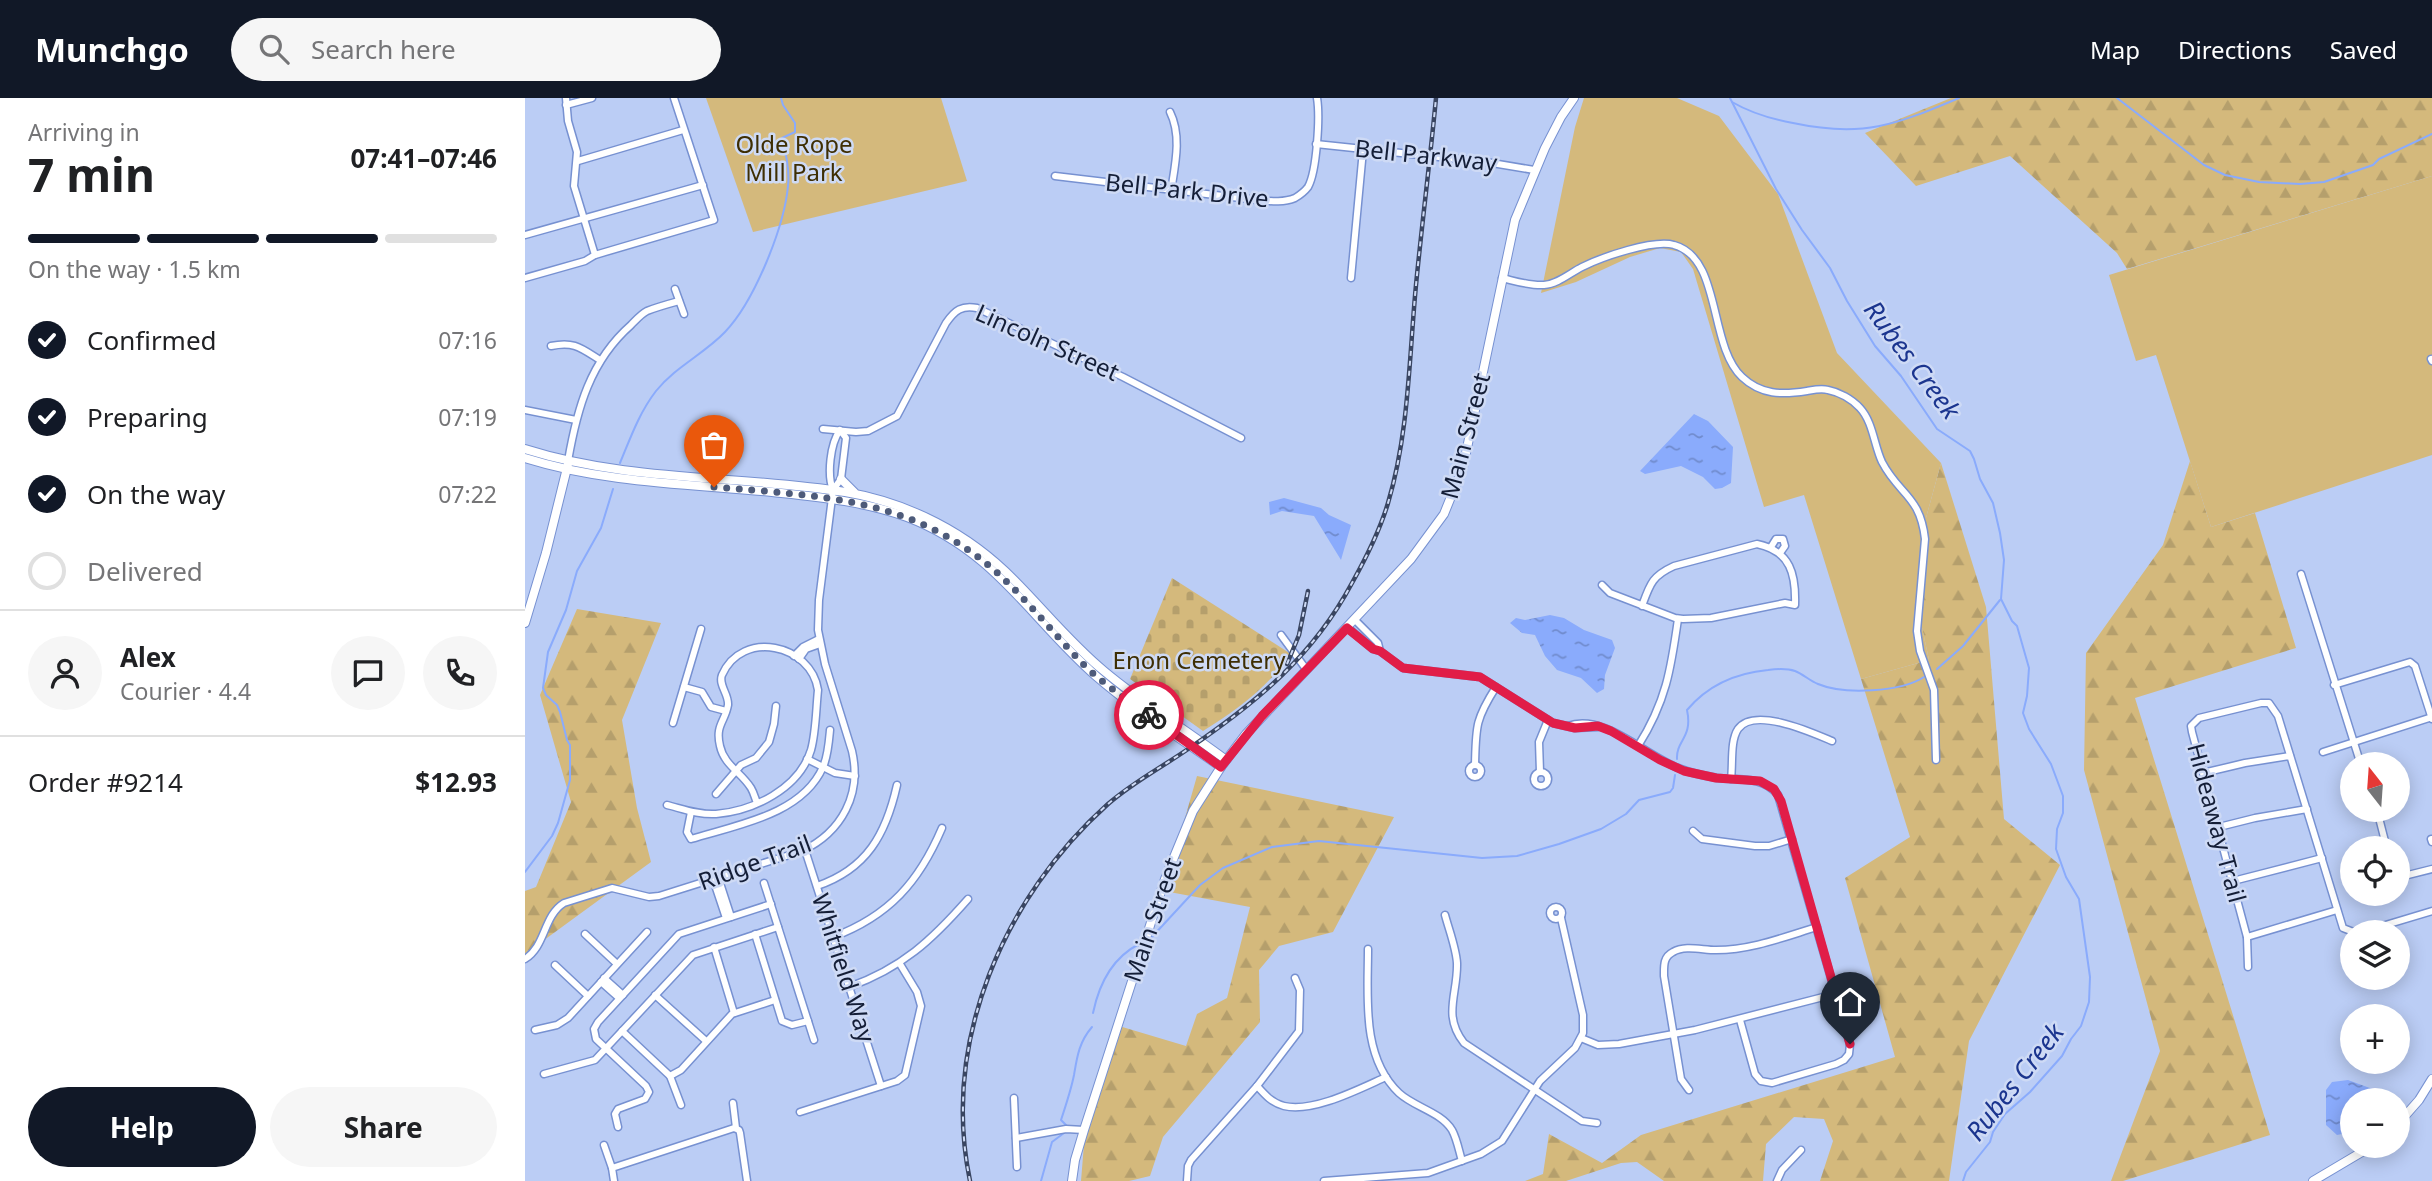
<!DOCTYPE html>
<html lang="en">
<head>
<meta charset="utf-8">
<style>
	:root { --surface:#fff; --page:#f6f6f6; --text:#202124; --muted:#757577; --line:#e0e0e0; --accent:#111827 }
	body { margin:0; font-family:"Noto Sans",sans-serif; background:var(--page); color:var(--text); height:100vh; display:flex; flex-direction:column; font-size:26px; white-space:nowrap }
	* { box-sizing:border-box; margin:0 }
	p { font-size:23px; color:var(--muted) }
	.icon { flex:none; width:38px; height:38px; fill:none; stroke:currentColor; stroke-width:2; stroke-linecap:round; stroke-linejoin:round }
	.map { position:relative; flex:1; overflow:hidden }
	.panel { display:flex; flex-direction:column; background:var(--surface); width:525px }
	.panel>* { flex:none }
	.needle { width:46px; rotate:343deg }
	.tools { position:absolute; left:1815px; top:654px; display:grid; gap:14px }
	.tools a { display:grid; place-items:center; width:70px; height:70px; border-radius:50%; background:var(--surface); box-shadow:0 4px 18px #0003; font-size:35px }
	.pin { position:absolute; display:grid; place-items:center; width:60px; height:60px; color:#fff; margin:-72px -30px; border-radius:50% 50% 50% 0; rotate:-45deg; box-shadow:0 0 7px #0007 }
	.pin .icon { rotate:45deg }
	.courier { position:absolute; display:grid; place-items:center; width:70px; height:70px; margin:-35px; border:5px solid #e11d48; border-radius:50%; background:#fff; color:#222; box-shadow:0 2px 9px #0007 }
	.head em { font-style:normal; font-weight:700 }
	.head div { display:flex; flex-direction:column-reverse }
	.head { display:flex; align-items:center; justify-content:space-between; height:119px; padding:0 28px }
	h1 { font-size:46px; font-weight:700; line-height:52px }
	.bar { display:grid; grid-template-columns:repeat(4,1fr); gap:10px 7px; align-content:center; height:84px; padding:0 28px }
	.bar i { height:9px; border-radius:5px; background:var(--line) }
	.bar .current { background:var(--accent) }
	.bar p { grid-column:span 4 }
	.line { display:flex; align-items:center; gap:18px; padding:0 28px; border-top:2px solid var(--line) }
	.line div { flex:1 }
	.round { display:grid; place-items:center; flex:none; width:74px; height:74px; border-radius:37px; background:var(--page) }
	ol { padding:0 28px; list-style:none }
	li { display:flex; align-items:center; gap:21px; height:77px }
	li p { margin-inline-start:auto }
	li .icon { padding:7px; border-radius:50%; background:var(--accent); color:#fff; stroke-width:4 }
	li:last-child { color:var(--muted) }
	li i { width:38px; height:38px; border:4px solid var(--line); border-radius:50% }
	.cta { display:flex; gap:14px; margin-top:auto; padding:14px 28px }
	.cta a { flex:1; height:80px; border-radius:42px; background:var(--accent); color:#fff; font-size:28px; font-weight:700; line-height:80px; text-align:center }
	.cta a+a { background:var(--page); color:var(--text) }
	header { display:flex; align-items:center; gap:42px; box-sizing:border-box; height:98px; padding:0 35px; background:var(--accent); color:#fff }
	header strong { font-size:33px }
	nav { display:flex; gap:38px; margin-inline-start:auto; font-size:24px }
	.search { width:490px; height:63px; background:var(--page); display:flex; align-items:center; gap:18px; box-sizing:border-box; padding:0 24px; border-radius:38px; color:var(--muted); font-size:26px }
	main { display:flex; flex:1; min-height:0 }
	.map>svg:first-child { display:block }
</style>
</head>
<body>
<header>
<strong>Munchgo</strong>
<div class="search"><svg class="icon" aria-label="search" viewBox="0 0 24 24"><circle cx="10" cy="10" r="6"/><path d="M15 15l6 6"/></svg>Search here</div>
<nav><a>Map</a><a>Directions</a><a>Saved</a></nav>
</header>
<main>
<section class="panel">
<div class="head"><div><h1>7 min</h1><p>Arriving in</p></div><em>07:41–07:46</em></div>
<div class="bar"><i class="current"></i><i class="current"></i><i class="current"></i><i></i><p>On the way · 1.5 km</p></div>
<ol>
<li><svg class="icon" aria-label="check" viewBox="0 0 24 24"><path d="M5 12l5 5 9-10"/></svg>Confirmed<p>07:16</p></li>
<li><svg class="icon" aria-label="check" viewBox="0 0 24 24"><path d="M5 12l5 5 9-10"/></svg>Preparing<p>07:19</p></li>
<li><svg class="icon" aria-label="check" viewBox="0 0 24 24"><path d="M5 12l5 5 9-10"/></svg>On the way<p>07:22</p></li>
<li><i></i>Delivered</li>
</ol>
<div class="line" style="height:126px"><a class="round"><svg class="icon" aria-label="person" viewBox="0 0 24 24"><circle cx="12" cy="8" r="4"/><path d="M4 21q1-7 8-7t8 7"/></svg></a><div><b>Alex</b><p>Courier · 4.4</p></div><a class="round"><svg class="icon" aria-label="chat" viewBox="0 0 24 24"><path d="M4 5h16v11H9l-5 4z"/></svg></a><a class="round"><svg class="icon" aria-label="phone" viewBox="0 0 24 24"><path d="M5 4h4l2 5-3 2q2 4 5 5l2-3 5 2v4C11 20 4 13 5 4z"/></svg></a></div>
<div class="line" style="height:91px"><div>Order #9214</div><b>$12.93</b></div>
<div class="cta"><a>Help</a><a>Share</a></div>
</section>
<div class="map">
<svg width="1907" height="1083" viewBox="0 0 1907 1083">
	<defs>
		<pattern id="forest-firs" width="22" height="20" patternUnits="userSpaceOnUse" patternTransform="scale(1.75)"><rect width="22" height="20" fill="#d4b97c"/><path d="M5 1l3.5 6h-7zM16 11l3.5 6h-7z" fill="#b59f6c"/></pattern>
		<pattern id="cemetery-stones" width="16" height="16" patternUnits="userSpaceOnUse" patternTransform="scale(1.75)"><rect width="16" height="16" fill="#d4b97c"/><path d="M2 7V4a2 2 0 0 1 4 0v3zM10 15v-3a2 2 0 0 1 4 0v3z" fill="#b59f6c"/></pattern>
		<pattern id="water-ripples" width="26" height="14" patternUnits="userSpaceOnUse" patternTransform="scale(1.75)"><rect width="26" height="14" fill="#8aabfc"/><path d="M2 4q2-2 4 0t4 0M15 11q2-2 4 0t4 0" fill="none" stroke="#708bcd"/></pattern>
	</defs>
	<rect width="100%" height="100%" fill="#bbcdf5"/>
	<g fill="url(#forest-firs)">
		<path d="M1426,0H1907V78L1602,171L1592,155L1485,58L1391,88L1340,35Z"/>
		<path d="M1665,363L1686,429L1730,415L1771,550L1610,600L1745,1037L1598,1083H1586L1635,953L1559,672L1561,555L1638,447Z"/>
		<path d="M1416,365L1461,509L1479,721L1535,767L1444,943L1424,1083H1295L1308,1043L1299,1021L1269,1019L1241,1046L1238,1083H1139L1112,1064L1096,1065L1041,1083H1000L1018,1076L1024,1036L1077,1065L1116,1037L1370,959L1320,780L1385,739L1336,581L1404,562L1395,520L1398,431Z"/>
		<path d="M52,511L136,525L97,622L112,710L126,764L0,856V793L11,789L46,704L15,597Z"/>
		<path d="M672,678L869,719L808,834L754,848L734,872L735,924L638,1039L625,1078L604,1083H556L560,1034L594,928L661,948L672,916L702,900L725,809L639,793Z"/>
	</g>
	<path fill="url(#cemetery-stones)" d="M647,480L766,556C743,589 712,612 678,633L605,581Z"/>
	<g fill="#d4b97c">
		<path d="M181,0H416L442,83L228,134Z"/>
		<path d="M1059,0H1152L1194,18L1253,96L1312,255L1416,365L1398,431L1395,520L1404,562L1336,581L1279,397L1239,409L1168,171L1156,154L1135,150L1105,159L1051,184L1016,195L1050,29Z"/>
		<path d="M1907,78V357L1686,429L1631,257L1611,263L1584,177Z"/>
	</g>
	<g fill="url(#water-ripples)">
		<path d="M1169,316L1183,323L1208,349L1206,385L1197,390L1190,391L1178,379L1156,368L1120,376L1115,373Z"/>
		<path d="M759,400L796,410L804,417L826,427L816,462L789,418L757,413L745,417L744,404Z"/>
		<path d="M1025,517L1039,520L1059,532L1087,542L1090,550L1080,577L1079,591L1072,595L1056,580L1032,572L1020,558L1010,537L997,535L985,525L991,520L1000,522Z"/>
		<path d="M1823,982L1853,993L1859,1001L1858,1003H1827V1034L1812,1037L1801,1027V992L1807,984Z"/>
	</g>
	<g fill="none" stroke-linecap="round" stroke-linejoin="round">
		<g stroke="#8aabfc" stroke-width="2">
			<path d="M1205,0L1251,91L1277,132L1305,170L1322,203L1350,248L1376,278L1412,331L1445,353L1449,361L1455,381L1468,405L1475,435L1479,462L1476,501L1487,523L1492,528L1504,570L1502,598L1498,615L1504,631L1526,666L1538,698V715L1532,731L1531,751L1541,779L1554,801L1565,879L1564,904L1556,928L1546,941L1537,958L1505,994L1480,1016L1468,1034L1465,1044L1441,1074L1438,1083"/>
			<path d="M1592,0L1679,67L1700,77L1734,84L1775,86L1799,84L1848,67L1854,61L1907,36"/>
			<path d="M1207,4C1226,15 1246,21 1268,25C1338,40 1370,27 1434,0"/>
			<path d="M95,365C105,341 114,315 131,293C150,269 179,256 200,234C229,204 259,130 263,88C265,72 261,55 257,40L270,34V25L258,7L256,0"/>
			<path d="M1412,571L1438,548L1475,502"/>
			<path d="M1152,661C1151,642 1168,640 1162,612C1183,587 1211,575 1243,572C1251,571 1261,570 1270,573C1278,576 1285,583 1293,586C1319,597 1376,594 1399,579"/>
			<path d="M0,774L27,738L33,725L45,682V647L42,642L35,614L32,607L21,597L18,590L23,554L41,512L52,473L76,430L88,391"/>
			<path d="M626,840L675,787L698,770L747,749L794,743L957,760L992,758L1034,746L1076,731L1101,716L1114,702L1145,694L1148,690L1150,677"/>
			<path d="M568,915C574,886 587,860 614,846"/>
			<path d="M541,1027L536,1022C541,1007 546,992 549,977C552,959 554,944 567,929"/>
			<path d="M516,1083L527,1044L539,1035"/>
		</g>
		<defs>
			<g id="minor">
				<path d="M41,0L43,23L52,54L49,88L70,157"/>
				<path d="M41,7L67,0"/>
				<path d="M645,14C657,38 650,67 646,93"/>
				<path d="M791,46L961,64L1009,72"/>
				<path d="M53,63L158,32"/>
				<path d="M530,78L732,102C744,103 758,105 770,100C775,97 780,93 783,89C792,73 795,18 792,0"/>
				<path d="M0,137L178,87"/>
				<path d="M0,180L60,163L70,157L189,122L149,0"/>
				<path d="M826,180L838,52"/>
				<path d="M977,180C990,183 1005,188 1019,187C1033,186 1045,175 1057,169C1077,159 1129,141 1149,147C1197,160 1183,247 1217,279C1236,297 1257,297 1282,293C1288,292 1296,290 1303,292C1314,294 1327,301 1335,310C1348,324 1349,347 1357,364C1374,397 1395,397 1400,441L1392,533L1395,553L1409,592L1411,662"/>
				<path d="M150,191L159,216"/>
				<path d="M26,248C49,243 56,250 75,262"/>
				<path d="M1906,261L1907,263"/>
				<path d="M0,312L51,322"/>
				<path d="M298,331L331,334L343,333L372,318L421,225C430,212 437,207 452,210L598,279L716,340"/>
				<path d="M43,363C52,311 65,263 106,227C111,222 116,216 122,213C132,209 143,206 154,203"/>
				<path d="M1246,449L1251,441H1258L1260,448L1255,455"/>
				<path d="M1776,476L1836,667"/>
				<path d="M1077,487L1085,495L1150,520L1158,521L1186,520L1260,505L1270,507C1271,477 1266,453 1232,446L1149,468C1127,478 1125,486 1117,508"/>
				<path d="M830,522L853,545L855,553"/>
				<path d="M823,530L848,551L855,553L878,570L955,579L1028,625L1050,630L1073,629"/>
				<path d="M756,537L781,571"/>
				<path d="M269,558L278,549L294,541"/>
				<path d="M274,561L281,551L295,546"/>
				<path d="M1809,587L1885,564L1890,568L1907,621"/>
				<path d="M159,589L177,594L186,609L201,613"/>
				<path d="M148,625L176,531"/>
				<path d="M1043,628C1079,614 1123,660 1156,671C1168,676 1181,678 1193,680C1215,682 1238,678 1253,697L1325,946L1324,956L1319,962L1311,966L1247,985L1236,983L1230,976L1215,922"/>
				<path d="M1113,648C1141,604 1146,571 1153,521"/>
				<path d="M1798,654L1907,619"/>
				<path d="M282,661L310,675L330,678"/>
				<circle cx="950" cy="673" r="6"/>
				<path d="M950,667C951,629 950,622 971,589"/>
				<path d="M1015,674L1014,644L1023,622"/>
				<circle cx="1016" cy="681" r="7"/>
				<path d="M1678,675L1720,665L1765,658"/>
				<path d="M1206,681C1208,666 1205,643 1213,631C1229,608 1288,635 1307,643"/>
				<path d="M191,696L216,667L231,660L244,644L249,626L251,608"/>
				<path d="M142,707C158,711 174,717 191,716C228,713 274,691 286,652C291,634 291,611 293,592C286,546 217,531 197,577C193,587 204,596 203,607C200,624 190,627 195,648C199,667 216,674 226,690C229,695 230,700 232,705"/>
				<path d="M1852,712L1862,751"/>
				<path d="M166,714L162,734L166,741C211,727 277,717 298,669C303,658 304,643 305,632"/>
				<path d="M1694,729L1730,720L1782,711"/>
				<path d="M1168,733L1177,741L1230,748H1244L1267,741"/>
				<path d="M1906,741L1907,744"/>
				<path d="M280,752L356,988"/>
				<path d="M1872,776L1879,778L1907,771"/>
				<path d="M193,779L206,819"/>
				<path d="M188,781L201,820"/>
				<path d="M1708,783L1797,760"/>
				<path d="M239,785L289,942"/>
				<path d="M292,788C342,771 361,736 372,687"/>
				<circle cx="1031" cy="815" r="6"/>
				<path d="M920,817C924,832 931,850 932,865C933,896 917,917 939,945L1057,1023L1072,1025"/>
				<path d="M1834,835L1907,813"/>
				<path d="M60,836L92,866"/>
				<path d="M230,836L257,923L267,927L283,923"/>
				<path d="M308,839C364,818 394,784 417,730"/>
				<path d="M1722,839L1812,812"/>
				<path d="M189,849L209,915"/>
				<path d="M843,851C843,899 836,959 874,995C889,1009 916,1014 927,1032C932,1041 934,1053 937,1063"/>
				<path d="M0,861C21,848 18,818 39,805L87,790L124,799L134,798L277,753C317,734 337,696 327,653L300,566L293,532L294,502L308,392C302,377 305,346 315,332L321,340L316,381L308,392"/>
				<path d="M30,867L63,898"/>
				<path d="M1723,869L1722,839L1667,634L1666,628L1674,620L1736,605H1744L1753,618L1818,830L1831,835"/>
				<path d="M79,880L98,897"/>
				<path d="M76,884L94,900"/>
				<path d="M324,889C377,870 407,842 443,801"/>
				<path d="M130,897L181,943"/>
				<path d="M10,932L32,927L43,920L122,834"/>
				<path d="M97,933L145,978L156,1007"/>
				<path d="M1056,940L1073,947L1094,946L1170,932L1310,896"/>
				<path d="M19,976L70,962L168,857L253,829"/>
				<path d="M145,978L156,972L207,916L250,902"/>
				<path d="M732,988C740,997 747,1005 759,1008C788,1015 834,991 861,979"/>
				<path d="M1164,992L1156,981L1139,878C1139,868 1138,859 1148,854C1160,847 1177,852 1191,852C1226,852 1259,839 1292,829"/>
				<path d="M489,1000L492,1069"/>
				<path d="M208,1005L211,1030"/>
				<path d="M275,1014L372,983L380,977L396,908L392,894L375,866"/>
				<path d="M93,1029L90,1016L93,1011L120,1001L124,994L121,988L71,941L69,931L73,924L154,836L246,806"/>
				<path d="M491,1040L541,1031L559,1032"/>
				<path d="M79,1047L87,1070"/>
				<path d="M89,1083L87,1070L209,1030L214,1032L215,1035L222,1083"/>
				<path d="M662,1083L663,1068L666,1062L732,988L774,933L775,892L770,880"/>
				<path d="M799,1083L903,1075L956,1056L977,1043L1015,983L1050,950L1058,935V917L1036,820"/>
				<path d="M1252,1083L1257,1072L1276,1052"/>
			</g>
			<g id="major">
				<path d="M0,351C104,384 214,377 320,394C384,405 443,435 489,482C519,512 546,546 579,573C617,605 661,632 701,662"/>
				<path d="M0,360C79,385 164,386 247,394C293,399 338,403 382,419C471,453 505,520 571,578C609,611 655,640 696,669"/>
				<path d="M316,381L329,394"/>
				<path d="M0,525L21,455L43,366"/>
				<path d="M1872,1027L1894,1002L1907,981"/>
				<path d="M547,1083L550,1062L559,1032L640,781L668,713L696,669L721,636L886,461L919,416L938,369L990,122L1020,50L1036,19L1049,0"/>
				<path d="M1788,1083L1847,1048"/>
			</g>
		</defs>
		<use href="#minor" stroke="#7791d1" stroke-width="9"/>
		<use href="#major" stroke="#7791d1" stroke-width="10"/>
		<use href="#minor" stroke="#fff" stroke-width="6"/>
		<use href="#major" stroke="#fff" stroke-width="8"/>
		<defs>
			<g id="rail">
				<path d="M762,566L774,537L783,493"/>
				<path d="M445,1083C416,943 479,799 583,706C608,684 639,668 666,649C733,603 788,558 827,485C841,460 855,432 863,405C884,335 884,260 891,187C897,125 905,63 911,0"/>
			</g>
		</defs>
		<use href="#rail" stroke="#394561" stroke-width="4.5"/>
		<use href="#rail" stroke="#cedaf5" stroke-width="2" stroke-dasharray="5" stroke-linecap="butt"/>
	</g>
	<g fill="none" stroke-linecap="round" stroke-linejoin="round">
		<path stroke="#4e5b7a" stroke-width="7" stroke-dasharray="0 12.6" d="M189,389C294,398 385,399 469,472C501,500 528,535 557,565C577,585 601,601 624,617"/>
		<path stroke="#e11d48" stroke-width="9" d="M624,617L696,669L737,618L822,530L848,551L855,553L878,570L955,579L1028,625L1050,630L1073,628L1086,633L1135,662L1159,673L1191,680L1235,683L1249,691L1256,703L1325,946"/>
	</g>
	<g text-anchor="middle" stroke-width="5" stroke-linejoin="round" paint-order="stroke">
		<g font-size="24" fill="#3e2e03" stroke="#cedaf5">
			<text x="269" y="55">Olde Rope<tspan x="269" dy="28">Mill Park</tspan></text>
			<text x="674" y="571">Enon Cemetery</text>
		</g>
		<g font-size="24" fill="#141e37" stroke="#cedaf5">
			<text transform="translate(901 58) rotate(6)" y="8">Bell Parkway</text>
			<text transform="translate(662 93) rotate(6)" y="8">Bell Park Drive</text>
			<text transform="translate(522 245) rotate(24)" y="8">Lincoln Street</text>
			<text transform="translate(941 338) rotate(-75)" y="8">Main Street</text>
			<text transform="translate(1691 725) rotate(75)" y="8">Hideaway Trail</text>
			<text transform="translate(230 765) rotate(-20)" y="8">Ridge Trail</text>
			<text transform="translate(628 822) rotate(-71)" y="8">Main Street</text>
			<text transform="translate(318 870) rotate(72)" y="8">Whitfield Way</text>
		</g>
		<g font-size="26" font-style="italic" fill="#1b358f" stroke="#cedaf5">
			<text transform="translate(1387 262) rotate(53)" y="9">Rubes Creek</text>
			<text transform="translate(1490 984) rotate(-52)" y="9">Rubes Creek</text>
		</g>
	</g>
</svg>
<div class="tools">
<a><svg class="needle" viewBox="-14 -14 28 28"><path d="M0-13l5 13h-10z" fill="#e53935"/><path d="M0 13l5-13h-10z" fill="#757577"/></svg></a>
<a><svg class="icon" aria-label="locate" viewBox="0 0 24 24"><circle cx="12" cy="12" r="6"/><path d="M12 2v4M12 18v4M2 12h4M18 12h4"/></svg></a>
<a><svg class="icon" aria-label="layers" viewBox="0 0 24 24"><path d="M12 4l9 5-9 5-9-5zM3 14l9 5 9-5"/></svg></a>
<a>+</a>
<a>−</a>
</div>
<div class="pin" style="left:189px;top:389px;background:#ea580c"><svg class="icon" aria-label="bag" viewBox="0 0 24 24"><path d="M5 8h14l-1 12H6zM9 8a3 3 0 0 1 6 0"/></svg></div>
<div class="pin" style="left:1325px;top:946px;background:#1f2937"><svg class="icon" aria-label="home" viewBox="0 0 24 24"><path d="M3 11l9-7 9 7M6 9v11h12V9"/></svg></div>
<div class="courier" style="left:624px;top:617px"><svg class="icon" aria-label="bike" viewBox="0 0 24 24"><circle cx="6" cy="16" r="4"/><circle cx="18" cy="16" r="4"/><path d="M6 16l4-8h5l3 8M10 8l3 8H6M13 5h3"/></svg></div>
</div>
</main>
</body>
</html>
